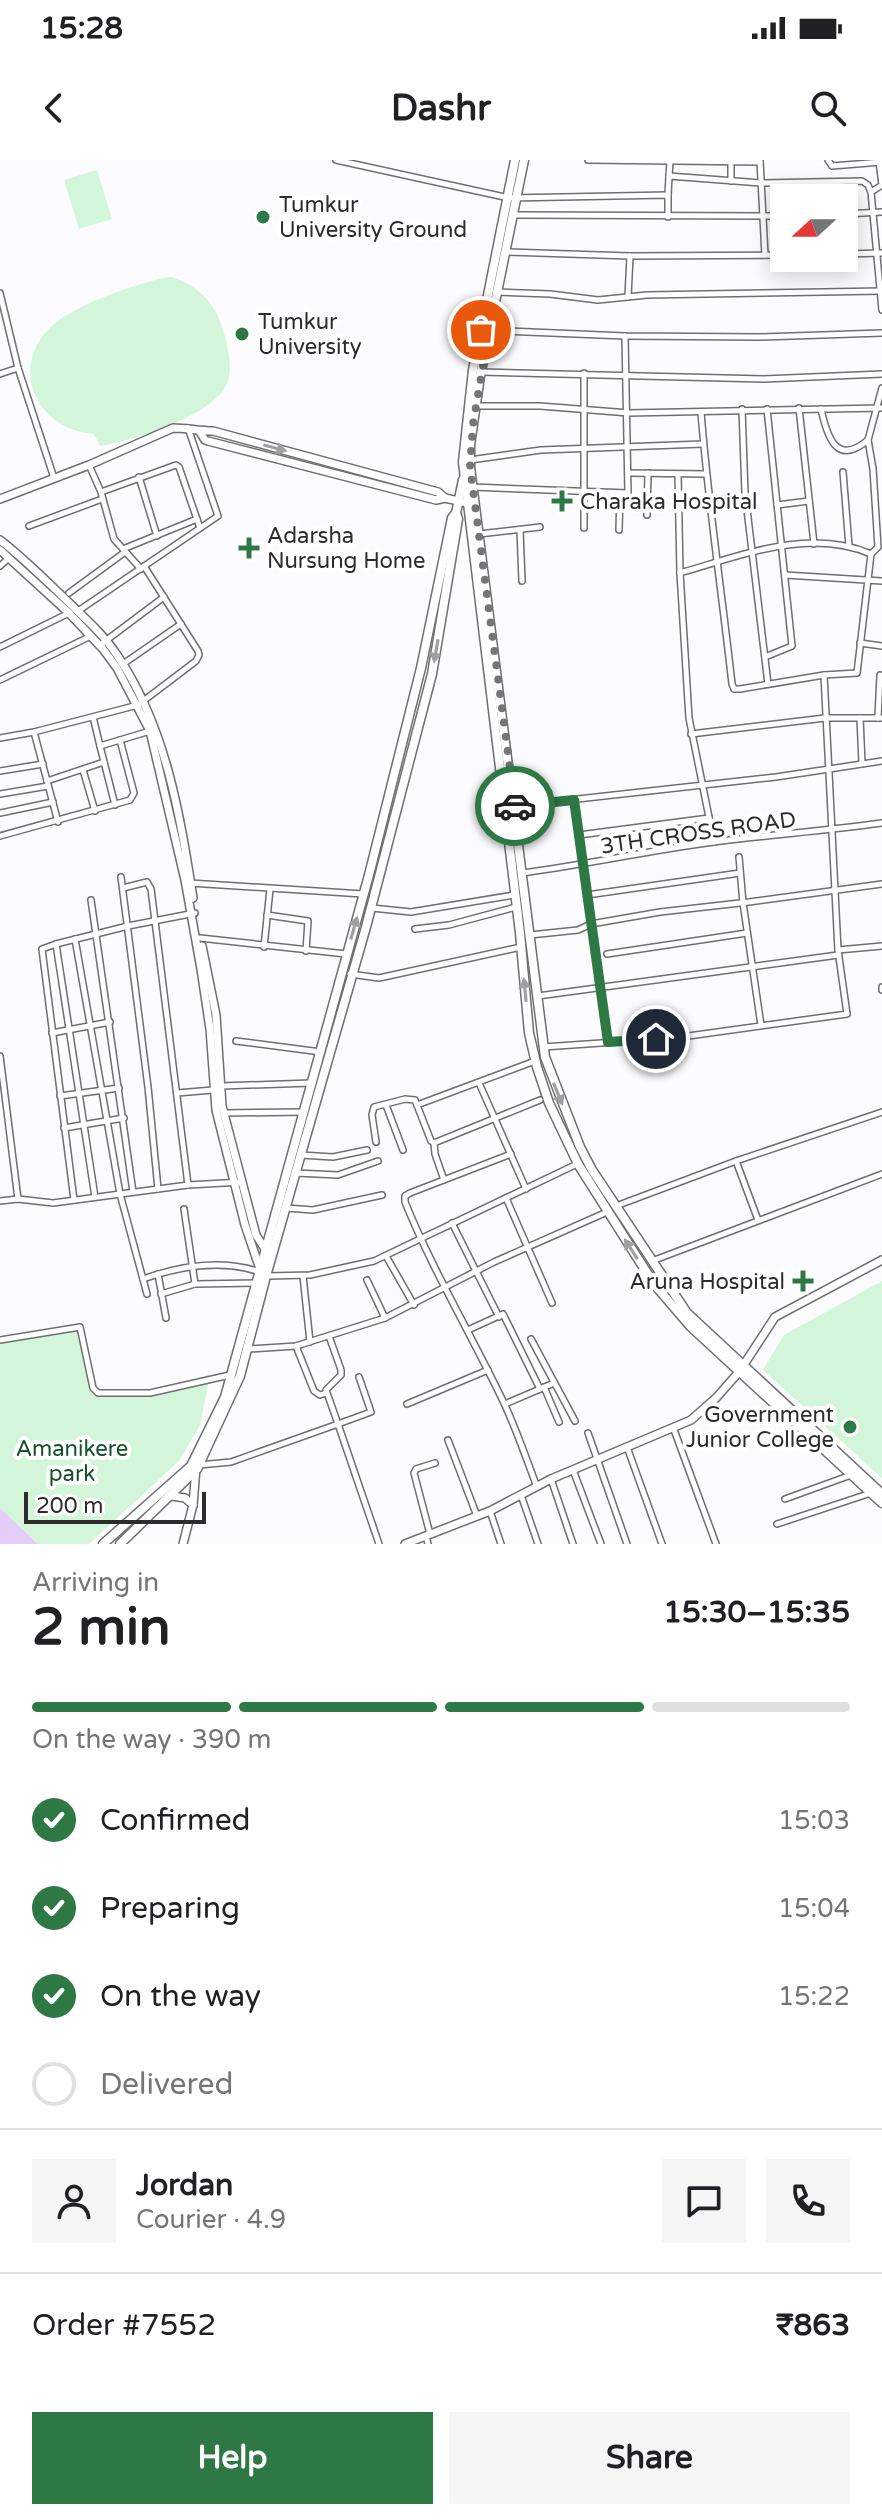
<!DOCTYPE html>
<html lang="en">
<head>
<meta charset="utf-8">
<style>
	:root { --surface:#fff; --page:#f6f6f6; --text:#202124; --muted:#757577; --line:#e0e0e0; --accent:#2e7846 }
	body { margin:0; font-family:"Varela Round",sans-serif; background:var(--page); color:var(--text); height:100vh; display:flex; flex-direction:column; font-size:30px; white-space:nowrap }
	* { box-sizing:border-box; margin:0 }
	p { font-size:26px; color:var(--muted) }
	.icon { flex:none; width:44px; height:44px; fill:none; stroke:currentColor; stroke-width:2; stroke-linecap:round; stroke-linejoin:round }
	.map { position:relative; height:1384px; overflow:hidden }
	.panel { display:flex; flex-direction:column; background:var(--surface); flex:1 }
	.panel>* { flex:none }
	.needle { width:52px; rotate:249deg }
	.tools { position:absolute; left:770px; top:24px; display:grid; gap:16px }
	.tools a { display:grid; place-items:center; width:88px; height:88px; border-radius:0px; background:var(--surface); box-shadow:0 4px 20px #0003; font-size:40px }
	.scale { position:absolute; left:24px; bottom:20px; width:182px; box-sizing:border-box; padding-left:8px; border:4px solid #2d2c2d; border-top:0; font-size:22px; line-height:28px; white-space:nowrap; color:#2d2c2d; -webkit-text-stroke:6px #fff; paint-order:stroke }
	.pin { position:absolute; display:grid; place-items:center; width:68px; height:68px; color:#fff; margin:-34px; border:4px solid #fff; border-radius:50%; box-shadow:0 2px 8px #0007 }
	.courier { position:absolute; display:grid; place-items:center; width:80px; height:80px; margin:-40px; border:6px solid #2e7846; border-radius:50%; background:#fff; color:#222; box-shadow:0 2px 10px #0007 }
	.summary em { font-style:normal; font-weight:700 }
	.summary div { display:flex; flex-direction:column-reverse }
	.summary { display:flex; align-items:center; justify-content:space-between; height:136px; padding:0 32px }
	h1 { font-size:52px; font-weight:700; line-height:60px }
	.bar { display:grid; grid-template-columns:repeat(4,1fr); gap:12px 8px; align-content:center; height:96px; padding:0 32px }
	.bar i { height:10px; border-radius:6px; background:var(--line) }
	.bar .active { background:var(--accent) }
	.bar p { grid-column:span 4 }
	.line { display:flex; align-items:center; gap:20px; padding:0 32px; border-top:2px solid var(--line) }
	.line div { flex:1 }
	.round { display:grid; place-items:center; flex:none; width:84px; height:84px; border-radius:0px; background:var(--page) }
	ol { padding:0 32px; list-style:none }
	li { display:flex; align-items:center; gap:24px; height:88px }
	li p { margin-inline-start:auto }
	li .icon { padding:8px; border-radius:50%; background:var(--accent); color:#fff; stroke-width:4 }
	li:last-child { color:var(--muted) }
	li i { width:44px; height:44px; border:4px solid var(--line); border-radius:50% }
	.button { display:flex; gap:16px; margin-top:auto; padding:16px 32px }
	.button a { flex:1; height:92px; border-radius:0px; background:var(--accent); color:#fff; font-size:32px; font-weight:700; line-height:92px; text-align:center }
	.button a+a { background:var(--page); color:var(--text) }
	.status { display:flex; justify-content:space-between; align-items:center; height:56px; padding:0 40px; background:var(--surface); direction:ltr }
	.status svg { height:22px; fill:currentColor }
	header { display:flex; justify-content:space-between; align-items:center; height:104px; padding:0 32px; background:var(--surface); font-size:36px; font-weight:700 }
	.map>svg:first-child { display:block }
</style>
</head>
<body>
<div class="status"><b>15:28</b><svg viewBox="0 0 49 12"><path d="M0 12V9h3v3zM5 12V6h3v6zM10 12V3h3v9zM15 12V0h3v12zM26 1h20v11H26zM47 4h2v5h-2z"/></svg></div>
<header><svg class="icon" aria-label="back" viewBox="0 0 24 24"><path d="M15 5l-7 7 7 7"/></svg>Dashr<svg class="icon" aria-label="search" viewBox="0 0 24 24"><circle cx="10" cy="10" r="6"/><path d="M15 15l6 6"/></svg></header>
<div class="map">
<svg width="882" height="1384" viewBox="0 0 882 1384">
	<rect width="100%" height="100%" fill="#fcfbfd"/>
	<g fill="#d3f6da">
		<path d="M97,10L112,59L79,69L64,20Z"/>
		<path d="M172,117C198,126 214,141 222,167C227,183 233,205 228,221C217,255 132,281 100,286L94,274C36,270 7,206 53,165C75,145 143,120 172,117Z"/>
		<path d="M882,1121V1318L763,1210L784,1175Z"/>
		<path d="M82,1164L95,1232L123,1237L210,1215L200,1265L179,1301L89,1384H38L0,1348V1180Z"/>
	</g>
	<path fill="#e4cdf6" d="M0,1348L38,1384H0Z"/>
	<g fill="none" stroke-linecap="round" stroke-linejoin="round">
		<defs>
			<g id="street">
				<path d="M336,0L509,38L668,35V57"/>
				<path d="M588,0L760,2"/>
				<path d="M828,0L832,6L882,2"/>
				<path d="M731,1V21"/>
				<path d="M760,1L765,95"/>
				<path d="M669,16L670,1"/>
				<path d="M871,32L882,25L879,1"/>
				<path d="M668,35L669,16L761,23L862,21L868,25L871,32L882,150"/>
				<path d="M844,54L882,52"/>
				<path d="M514,55L784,56"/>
				<path d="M505,92L630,96L784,95"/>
				<path d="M844,94L882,93"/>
				<path d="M497,132L550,134L598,140L647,135L882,131"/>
				<path d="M0,133L18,208L54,318"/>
				<path d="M628,137L630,96"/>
				<path d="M481,170L625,176L759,177L882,173"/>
				<path d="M481,212L764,219L882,214"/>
				<path d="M0,214L18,208"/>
				<path d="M476,246H540L629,253L882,248"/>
				<path d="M799,248L814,384"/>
				<path d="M742,249L745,333L768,524"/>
				<path d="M821,249C827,276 836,307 868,280"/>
				<path d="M701,252C708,343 722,433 732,524L734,529H740L824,515L857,513L871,394L878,387L873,309L868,280L882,228"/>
				<path d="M470,300L541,290L703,284"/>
				<path d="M89,305L101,332L114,379L141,409"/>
				<path d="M843,312L849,386"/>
				<path d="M628,313L706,314"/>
				<path d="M678,314L680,413L689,558L714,682"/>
				<path d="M139,317L157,376"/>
				<path d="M472,327L628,333L625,176"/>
				<path d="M101,332L176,305L179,307L200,368"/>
				<path d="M777,345L809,341"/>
				<path d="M647,355L648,313"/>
				<path d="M29,366L102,339"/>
				<path d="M584,368V213"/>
				<path d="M520,370L522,421"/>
				<path d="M619,370L620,333"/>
				<path d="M479,374L540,367"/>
				<path d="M123,389L197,359"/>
				<path d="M0,406L9,398"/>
				<path d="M680,413C740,396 809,367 871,394"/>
				<path d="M785,415L882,421"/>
				<path d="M69,433L125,392"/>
				<path d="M78,451L218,356L188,268"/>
				<path d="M860,483L882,486"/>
				<path d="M100,485L164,437"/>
				<path d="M0,487L69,453"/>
				<path d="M765,497L792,486L767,249"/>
				<path d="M123,504L181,464"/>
				<path d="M0,520L91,476"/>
				<path d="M93,557L100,586L150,571"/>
				<path d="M860,558L862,603"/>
				<path d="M878,558L880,515"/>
				<path d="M34,572L58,662"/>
				<path d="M691,574L825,558H882"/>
				<path d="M0,578L34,572L138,545L196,501L199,495L198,491L144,406"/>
				<path d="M100,586L115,645"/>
				<path d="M83,610L95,651"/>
				<path d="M0,611L43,604"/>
				<path d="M47,621L104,602"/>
				<path d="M0,634L48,626"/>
				<path d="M574,640L608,882"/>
				<path d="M505,647L776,617L882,601"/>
				<path d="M0,653L53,642"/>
				<path d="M579,675L709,658"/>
				<path d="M0,676L130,640L134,633L120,580"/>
				<path d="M739,697L743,743L761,865"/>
				<path d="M522,713C591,704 660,688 729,680C780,674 831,670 882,663"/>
				<path d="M121,717L148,927L158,1029"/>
				<path d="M190,723L363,734"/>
				<path d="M123,728L147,722L151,729L188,1025"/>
				<path d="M587,735L740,713"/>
				<path d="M91,740L133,1032"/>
				<path d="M372,748L411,752L514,735"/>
				<path d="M267,755L308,761L306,791"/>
				<path d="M415,769L449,765L516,747"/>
				<path d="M530,775L578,770L591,764L660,752L749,742L882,724"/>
				<path d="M200,778L346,794"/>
				<path d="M75,779L120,1034L147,1134"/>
				<path d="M56,784L95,1037"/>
				<path d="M264,787L270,729"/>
				<path d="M838,790L882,786"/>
				<path d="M607,794L747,773"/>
				<path d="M350,814L379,818L521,787"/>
				<path d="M882,827V830"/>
				<path d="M538,836L838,795"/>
				<path d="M52,873L110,862"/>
				<path d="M236,881L321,892"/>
				<path d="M543,887L674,878L847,854L838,790L824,515"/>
				<path d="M0,896L18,1039"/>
				<path d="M479,923L526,1029"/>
				<path d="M221,926L311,923"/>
				<path d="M177,933L213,930"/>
				<path d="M60,936L119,928"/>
				<path d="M386,945L403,990"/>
				<path d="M417,945L535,901"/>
				<path d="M224,953L304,952"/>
				<path d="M64,968L124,958"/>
				<path d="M376,982L372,955L374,947L405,939L415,940L431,981L434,983L540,940"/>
				<path d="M434,983L435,994L444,1020"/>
				<path d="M511,994L410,1033L405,1036V1042C433,1111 471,1174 503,1241C516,1268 526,1298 537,1327"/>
				<path d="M301,995L333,997L367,990"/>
				<path d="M736,1001L758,1060"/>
				<path d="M296,1013L338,1015L378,1001"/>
				<path d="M506,1038L552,1143"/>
				<path d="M74,1040L42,789L56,784L128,766L195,753"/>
				<path d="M0,1041L18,1039L53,1043L188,1025L242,1022"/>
				<path d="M616,1046L736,1001L882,952"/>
				<path d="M286,1048L313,1050L382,1035"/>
				<path d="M184,1049L195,1124L257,1123"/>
				<path d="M452,1063L499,1157"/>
				<path d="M386,1096L414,1145"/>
				<path d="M652,1101L882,1014"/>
				<path d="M158,1114L166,1158"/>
				<path d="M267,1116L310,1115L374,1101L577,1004"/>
				<path d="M303,1116L310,1182"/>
				<path d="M143,1119C180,1106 222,1099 260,1112"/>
				<path d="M367,1120L385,1158"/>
				<path d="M161,1134L195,1124"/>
				<path d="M468,1170L503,1154L540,1229"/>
				<path d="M329,1176L341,1210V1215L326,1230L338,1264L371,1252L359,1217"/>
				<path d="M531,1179L575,1261"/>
				<path d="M0,1180L80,1167L93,1228L98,1233H150L230,1215"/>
				<path d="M296,1186L314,1231L320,1235L326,1233"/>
				<path d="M249,1189L296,1186L385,1158L494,1102L607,1052"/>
				<path d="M544,1227L559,1262"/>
				<path d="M407,1244L488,1210"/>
				<path d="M505,1244L554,1223"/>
				<path d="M673,1267L716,1384"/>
				<path d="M588,1273L627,1384"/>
				<path d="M448,1280L477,1356"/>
				<path d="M627,1287L662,1384"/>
				<path d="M199,1305L231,1302L338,1264L379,1384"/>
				<path d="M573,1310L601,1384"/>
				<path d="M551,1319L573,1384"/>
				<path d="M521,1335L538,1384"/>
				<path d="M785,1339L851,1315"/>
				<path d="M490,1351L501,1384"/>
				<path d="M777,1364L871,1333"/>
				<path d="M430,1374L414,1313L416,1309L435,1303"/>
				<path d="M426,1376L428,1384"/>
			</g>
			<g id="secondary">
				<path d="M200,272L205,280L208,281L436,340L445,338"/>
				<path d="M0,339L89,305L173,268C187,268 199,271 213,271L438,332L445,338L472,344"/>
				<path d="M0,380C21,396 40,415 59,433C79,453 102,472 117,495C166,567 180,655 193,738"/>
				<path d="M0,390L69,453L103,489L117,508L150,571L185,720L201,809L210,869L216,950L245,1065L261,1112"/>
				<path d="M202,786L216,855L222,946L256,1075L267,1092"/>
				<path d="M172,1336L185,1338L193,1345"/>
				<path d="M183,1384L193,1345L196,1308"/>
				<path d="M405,1384L490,1351L551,1319L691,1260L716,1238L739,1212L775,1157L882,1100"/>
			</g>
			<g id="primary">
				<path d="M515,0L473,210L463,302L520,773L529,873L537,907L549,943L578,1004L654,1124L690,1166L882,1343"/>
				<path d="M524,0L480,216L470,285V307L545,897L580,987L592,1010L687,1153L882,1334"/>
				<path d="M103,1384L191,1306L225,1237L369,715L421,508L452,358L456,353L463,320"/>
				<path d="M120,1384L197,1309L240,1216L266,1116L366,767L432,514L458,359L456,353"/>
			</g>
		</defs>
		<use href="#street" stroke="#6f6e70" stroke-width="8"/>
		<use href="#secondary" stroke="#6f6e70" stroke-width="10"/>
		<use href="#primary" stroke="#6f6e70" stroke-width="11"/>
		<use href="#street" stroke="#fff" stroke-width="5"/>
		<use href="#secondary" stroke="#fff" stroke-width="7"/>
		<use href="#primary" stroke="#fff" stroke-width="8"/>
	</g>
	<defs><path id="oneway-solid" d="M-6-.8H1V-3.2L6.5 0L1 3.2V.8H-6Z" transform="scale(2)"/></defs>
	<g fill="#a0a0a0">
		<use href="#oneway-solid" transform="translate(275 288) rotate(15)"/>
		<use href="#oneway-solid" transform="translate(436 491) rotate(100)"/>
		<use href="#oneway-solid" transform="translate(354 768) rotate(-74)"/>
		<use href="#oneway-solid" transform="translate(525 830) rotate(-95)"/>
		<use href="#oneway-solid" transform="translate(558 934) rotate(68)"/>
		<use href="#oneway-solid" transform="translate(631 1089) rotate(-123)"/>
	</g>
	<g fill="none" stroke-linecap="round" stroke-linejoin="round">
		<path stroke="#757476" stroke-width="8" stroke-dasharray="0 14.4" d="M481,170L489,171L473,264L470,307L515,646"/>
		<path stroke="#2e7846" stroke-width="10" d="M515,646L574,640L608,882L656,879"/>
	</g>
	<g fill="#2e7846" stroke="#fff" stroke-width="3">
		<circle cx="263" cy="57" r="8"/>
		<circle cx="242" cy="174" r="8"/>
		<path d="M558 329h8v8h8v8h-8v8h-8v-8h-8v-8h8z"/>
		<path d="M245 376h8v8h8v8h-8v8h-8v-8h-8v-8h8z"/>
		<path d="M799 1109h8v8h8v8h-8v8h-8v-8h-8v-8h8z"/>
		<circle cx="850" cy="1267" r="8"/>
	</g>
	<g text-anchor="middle" stroke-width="8" stroke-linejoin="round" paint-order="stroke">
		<g font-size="22" fill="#2d2c2d" stroke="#fff" text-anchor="start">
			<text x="279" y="52">Tumkur<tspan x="279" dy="25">University Ground</tspan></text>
			<text x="258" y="169">Tumkur<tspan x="258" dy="25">University</tspan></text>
			<text x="580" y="349">Charaka Hospital</text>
			<text x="267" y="383">Adarsha<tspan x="267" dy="25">Nursung Home</tspan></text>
			<text x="785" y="1129" text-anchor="end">Aruna Hospital</text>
			<text x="834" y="1262" text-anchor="end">Government<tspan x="834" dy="25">Junior College</tspan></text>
		</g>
		<g font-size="22" fill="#2d2c2d" stroke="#fff">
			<text transform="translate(698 672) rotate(-8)" y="8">3TH CROSS ROAD</text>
		</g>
		<g font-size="22" fill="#125129" stroke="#fff">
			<text x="72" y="1296">Amanikere<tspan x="72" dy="25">park</tspan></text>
		</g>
	</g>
</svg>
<div class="tools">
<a><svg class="needle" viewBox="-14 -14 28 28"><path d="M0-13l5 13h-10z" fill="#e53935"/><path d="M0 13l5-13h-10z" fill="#757577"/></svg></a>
</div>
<div class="scale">200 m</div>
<div class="pin" style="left:481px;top:170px;background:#ea580c"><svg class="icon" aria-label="bag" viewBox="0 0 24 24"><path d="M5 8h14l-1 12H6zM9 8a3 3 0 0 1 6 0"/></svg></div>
<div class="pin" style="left:656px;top:879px;background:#1f2937"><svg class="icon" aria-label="home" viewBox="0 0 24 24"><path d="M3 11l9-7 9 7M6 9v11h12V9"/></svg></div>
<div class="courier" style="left:515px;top:646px"><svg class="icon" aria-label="car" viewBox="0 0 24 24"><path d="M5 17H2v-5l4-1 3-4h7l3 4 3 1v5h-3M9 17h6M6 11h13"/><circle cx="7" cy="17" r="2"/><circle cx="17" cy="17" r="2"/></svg></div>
</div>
<section class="panel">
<div class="summary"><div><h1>2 min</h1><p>Arriving in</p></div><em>15:30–15:35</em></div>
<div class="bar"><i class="active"></i><i class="active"></i><i class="active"></i><i></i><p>On the way · 390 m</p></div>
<ol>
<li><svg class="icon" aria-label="check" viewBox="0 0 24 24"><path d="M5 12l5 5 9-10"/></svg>Confirmed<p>15:03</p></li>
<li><svg class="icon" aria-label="check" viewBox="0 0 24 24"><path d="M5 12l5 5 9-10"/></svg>Preparing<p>15:04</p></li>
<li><svg class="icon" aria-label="check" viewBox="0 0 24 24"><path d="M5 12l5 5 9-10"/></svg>On the way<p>15:22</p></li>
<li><i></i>Delivered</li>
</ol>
<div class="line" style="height:144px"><a class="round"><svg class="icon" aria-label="person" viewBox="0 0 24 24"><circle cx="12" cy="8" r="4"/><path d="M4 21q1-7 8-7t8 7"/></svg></a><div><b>Jordan</b><p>Courier · 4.9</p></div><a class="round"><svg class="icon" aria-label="chat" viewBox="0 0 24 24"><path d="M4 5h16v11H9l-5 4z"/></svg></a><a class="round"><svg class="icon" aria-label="phone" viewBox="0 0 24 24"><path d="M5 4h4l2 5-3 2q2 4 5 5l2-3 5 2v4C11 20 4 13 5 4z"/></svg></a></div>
<div class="line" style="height:104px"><div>Order #7552</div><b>₹863</b></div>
<div class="button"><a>Help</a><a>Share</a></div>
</section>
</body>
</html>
